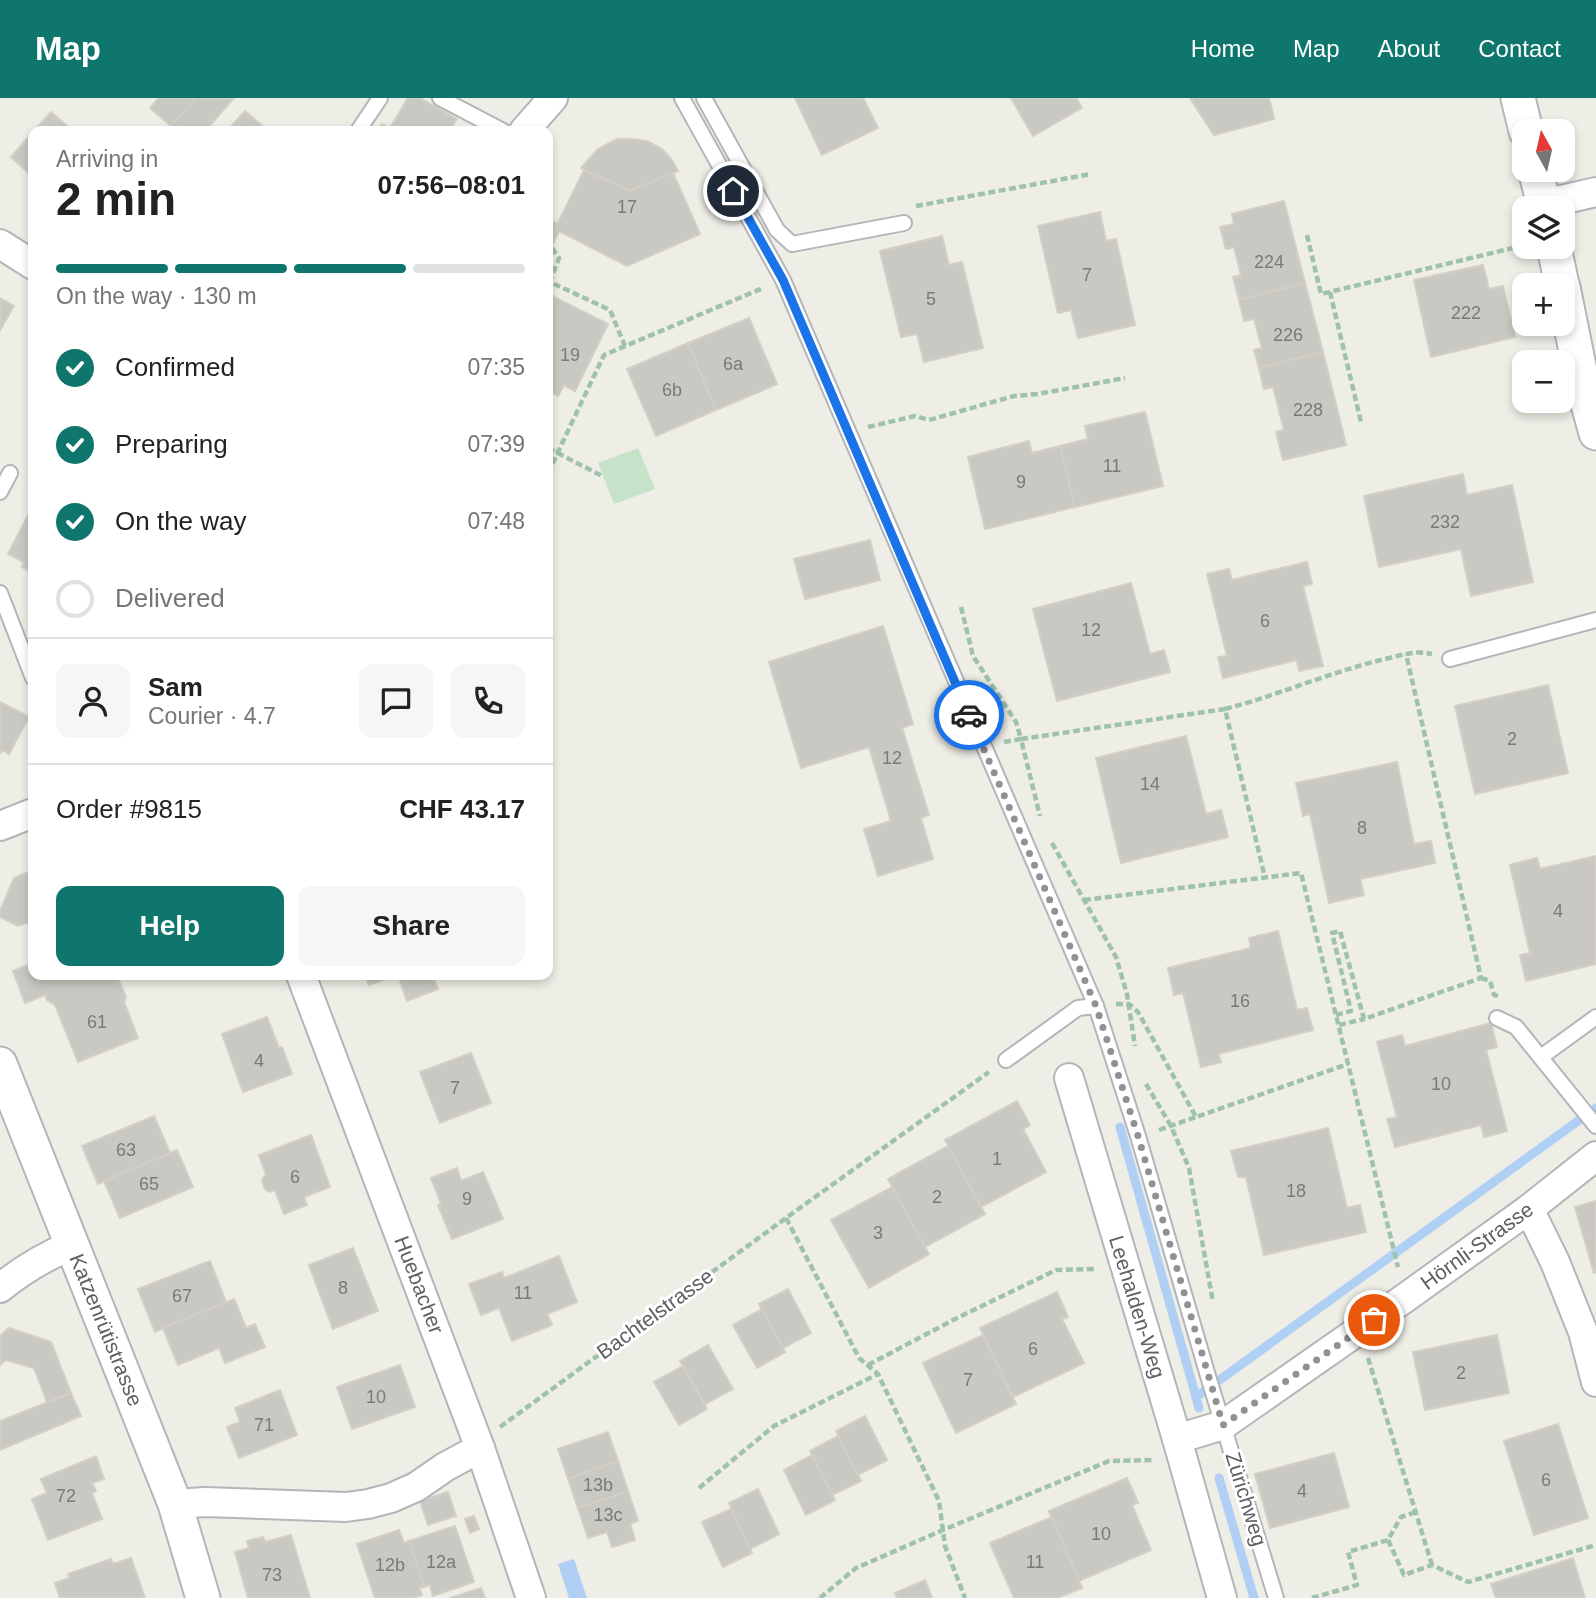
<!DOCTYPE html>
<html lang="en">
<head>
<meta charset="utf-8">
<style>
	:root { --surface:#fff; --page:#f6f6f6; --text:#222; --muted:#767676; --line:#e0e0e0; --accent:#0f766e }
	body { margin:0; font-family:Arial,sans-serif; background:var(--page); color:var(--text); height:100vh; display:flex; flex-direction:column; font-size:26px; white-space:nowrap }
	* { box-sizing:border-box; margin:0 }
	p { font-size:23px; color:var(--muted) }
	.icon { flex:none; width:38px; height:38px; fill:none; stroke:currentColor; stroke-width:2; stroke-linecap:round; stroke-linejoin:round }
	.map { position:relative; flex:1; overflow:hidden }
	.drawer { position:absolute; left:28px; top:28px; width:525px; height:854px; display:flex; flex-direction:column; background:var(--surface); border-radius:14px; box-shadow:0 4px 10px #0003 }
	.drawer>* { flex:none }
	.needle { width:46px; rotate:352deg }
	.buttons { position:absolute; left:1512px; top:21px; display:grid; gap:14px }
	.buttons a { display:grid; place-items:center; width:63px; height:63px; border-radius:14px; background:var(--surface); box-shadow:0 4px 10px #0003; font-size:35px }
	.pin { position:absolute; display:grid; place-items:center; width:60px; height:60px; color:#fff; margin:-30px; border:4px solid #fff; border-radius:50%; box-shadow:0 2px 7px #0007 }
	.courier { position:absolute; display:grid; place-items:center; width:70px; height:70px; margin:-35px; border:5px solid #1a73e8; border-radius:50%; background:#fff; color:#222; box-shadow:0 2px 9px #0007 }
	.overview em { font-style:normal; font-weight:800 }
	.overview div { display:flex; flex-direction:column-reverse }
	.overview { display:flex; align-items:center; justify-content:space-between; height:119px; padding:0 28px }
	h1 { font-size:46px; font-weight:800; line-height:52px }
	.bar { display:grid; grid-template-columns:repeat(4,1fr); gap:10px 7px; align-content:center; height:84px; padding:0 28px }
	.bar i { height:9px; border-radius:5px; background:var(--line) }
	.bar .on { background:var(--accent) }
	.bar p { grid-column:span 4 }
	.line { display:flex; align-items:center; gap:18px; padding:0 28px; border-top:2px solid var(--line) }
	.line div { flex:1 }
	.round { display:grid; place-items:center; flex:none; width:74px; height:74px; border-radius:14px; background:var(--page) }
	ol { padding:0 28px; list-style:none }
	li { display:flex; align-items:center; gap:21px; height:77px }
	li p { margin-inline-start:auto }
	li .icon { padding:7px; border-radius:50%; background:var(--accent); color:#fff; stroke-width:4 }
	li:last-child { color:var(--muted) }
	li i { width:38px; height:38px; border:4px solid var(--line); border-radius:50% }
	.cta { display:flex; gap:14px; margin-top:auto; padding:14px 28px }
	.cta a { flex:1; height:80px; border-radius:14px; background:var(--accent); color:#fff; font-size:28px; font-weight:800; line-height:80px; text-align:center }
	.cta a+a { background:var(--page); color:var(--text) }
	header { display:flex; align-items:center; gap:42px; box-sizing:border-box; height:98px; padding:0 35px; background:var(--accent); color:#fff }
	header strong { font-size:33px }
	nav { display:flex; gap:38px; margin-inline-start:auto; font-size:24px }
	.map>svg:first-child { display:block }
</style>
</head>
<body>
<header>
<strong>Map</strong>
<nav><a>Home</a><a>Map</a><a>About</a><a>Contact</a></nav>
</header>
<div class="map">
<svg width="1596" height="1500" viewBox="0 0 1596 1500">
	<rect width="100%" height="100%" fill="#eeede6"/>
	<path fill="#c6e2c8" d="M638,350L655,391L614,406L598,365Z"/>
	<path fill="#afd0f4" d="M574,1461L587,1500H569L558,1466Z"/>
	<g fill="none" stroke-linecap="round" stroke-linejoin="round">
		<g stroke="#afd0f4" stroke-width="9">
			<path d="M1120,1029L1196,1299"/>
			<path d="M1199,1310L1196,1299L1596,1010"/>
			<path d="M1219,1380L1254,1500"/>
		</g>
	</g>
	<g fill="#c9c8c2" stroke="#d2cfc5" stroke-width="2">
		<path d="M159,0H196L171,28L150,10Z"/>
		<path d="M196,0L233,1L205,33H177L171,28Z"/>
		<path d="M408,0H420L457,21L449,33H378L382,26L390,30Z"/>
		<path d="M795,0H863L878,30L822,57Z"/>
		<path d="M1011,0H1076L1082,10L1033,38Z"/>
		<path d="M1190,0H1269L1274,21L1214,37Z"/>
		<path d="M245,13L266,31L264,33H227Z"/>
		<path d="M51,14L72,32V33H34Z"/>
		<path d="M33,34V77L32,78L11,59Z"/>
		<path d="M617,41H631L647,43L662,51L672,62L678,73L630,93L581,70L598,51Z"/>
		<path d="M584,72L630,93L673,75L700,136L627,168L555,131Z"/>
		<path d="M1284,103L1305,185L1239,202L1233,179L1241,177L1234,149L1226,151L1220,129L1234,126L1232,116Z"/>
		<path d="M1100,114L1106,143L1116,141L1135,227L1078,240L1071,212L1058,215L1038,128Z"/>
		<path d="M548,122L558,126L555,131L559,133L548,156Z"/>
		<path d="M942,138L949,167L962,164L983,250L924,264L917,236L901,239L880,153Z"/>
		<path d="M1483,167L1489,191L1503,188L1515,239L1431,259L1414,182Z"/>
		<path d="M1305,185L1323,254L1259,270L1254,252L1262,250L1254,221L1244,223L1239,202Z"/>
		<path d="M548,196L608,226L575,293L564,287L558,298L548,293Z"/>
		<path d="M0,200L14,208L0,232Z"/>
		<path d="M749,220L777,286L716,312L688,245Z"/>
		<path d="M688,245L716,312L656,338L627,271Z"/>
		<path d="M1323,254L1346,347L1283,362L1276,334L1284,332L1273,289L1264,291L1259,270Z"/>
		<path d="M1145,314L1163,388L1075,409L1060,348L1088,341L1085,328Z"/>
		<path d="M1029,343L1032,355L1060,348L1075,409L985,431L968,359Z"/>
		<path d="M1463,376L1467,397L1512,387L1533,484L1471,498L1461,451L1379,469L1364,398Z"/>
		<path d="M28,417L33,419V475L22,469L24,464L8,456Z"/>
		<path d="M870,442L880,482L805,501L794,461Z"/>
		<path d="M1307,464L1312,486L1303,488L1323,568L1299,573L1297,562L1223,580L1218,559L1227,558L1207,476L1229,471L1232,482Z"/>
		<path d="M1131,485L1150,556L1164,552L1170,574L1057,603L1033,511Z"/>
		<path d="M883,528L913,626L902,630L929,717L921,720L933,761L878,778L864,731L891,723L869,649L801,670L769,564Z"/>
		<path d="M1548,587L1568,675L1475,696L1455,608Z"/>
		<path d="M0,604L29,619L9,656L2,652L0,656Z"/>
		<path d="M1186,638L1206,716L1221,712L1228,739L1121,765L1096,660Z"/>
		<path d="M1397,664L1414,746L1431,743L1435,765L1360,781L1364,797L1329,805L1310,716L1303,718L1296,685Z"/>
		<path d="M1596,758V866L1526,883L1520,857L1530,855L1510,767L1537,760L1540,771Z"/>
		<path d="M33,772V823L18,828L0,819V813L14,780Z"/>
		<path d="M1278,833L1297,912L1307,910L1313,932L1218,956L1221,964L1201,969L1183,895L1174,897L1168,870L1251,850L1249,840Z"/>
		<path d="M33,865V877H114L115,879L118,881L126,899L124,904L138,940L78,964L55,907L47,902L45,897L25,905L13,873Z"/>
		<path d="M365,877H432L438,891L407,903L398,877L369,887Z"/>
		<path d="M267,919L279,950L282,949L292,976L243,994L222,936Z"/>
		<path d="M1491,925L1497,949L1486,952L1507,1033L1484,1039L1481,1027L1395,1049L1387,1021L1397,1019L1377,944L1402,937L1405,948Z"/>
		<path d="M471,955L491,1005L440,1025L420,974Z"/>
		<path d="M1017,1003L1030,1027L1023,1031L1046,1074L981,1109L945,1042Z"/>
		<path d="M154,1018L170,1055L98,1086L82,1048Z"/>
		<path d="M1328,1030L1347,1110L1360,1107L1366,1134L1264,1157L1246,1079H1238L1231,1053Z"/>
		<path d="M311,1037L330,1089L304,1099L307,1107L284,1116L275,1092L269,1094L265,1091L262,1082L266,1076L259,1057Z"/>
		<path d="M948,1048L985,1116L925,1149L888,1081Z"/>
		<path d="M177,1052L193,1089L120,1120L104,1083Z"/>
		<path d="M457,1070L461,1083L483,1074L503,1121L452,1141L438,1107L441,1106L431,1080Z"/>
		<path d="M892,1089L929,1156L869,1190L831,1122Z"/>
		<path d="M1596,1103V1174L1594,1175L1575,1109Z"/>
		<path d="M353,1150L378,1213L333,1231L309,1167Z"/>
		<path d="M559,1158L577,1204L547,1216L552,1227L512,1243L499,1210L481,1217L469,1186L502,1174L504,1180Z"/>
		<path d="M210,1163L226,1204L155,1234L138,1191Z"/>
		<path d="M788,1191L811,1235L783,1250L759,1206Z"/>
		<path d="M1057,1194L1068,1219L1062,1221L1084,1265L1013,1299L980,1230Z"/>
		<path d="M234,1201L246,1230L255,1226L265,1249L225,1265L219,1250L178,1267L163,1230Z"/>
		<path d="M762,1211L785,1254L757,1270L733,1227Z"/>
		<path d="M9,1230L51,1244L71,1295L47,1304L34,1270L6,1262L0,1267V1238Z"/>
		<path d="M983,1237L1016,1306L956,1335L923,1265Z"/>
		<path d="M1497,1237L1509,1295L1425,1312L1413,1254Z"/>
		<path d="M708,1247L733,1291L705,1306L680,1263Z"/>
		<path d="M400,1267L415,1309L352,1331L337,1289Z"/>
		<path d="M683,1268L707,1311L679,1327L654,1284Z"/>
		<path d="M280,1292L297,1337L239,1360L227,1329L240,1324L235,1310Z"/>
		<path d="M71,1295L81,1318L0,1352V1323Z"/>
		<path d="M865,1318L887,1362L858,1377L836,1333Z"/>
		<path d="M1558,1326L1588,1420L1534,1437L1504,1343Z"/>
		<path d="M608,1334L618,1363L568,1381L558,1351Z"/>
		<path d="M838,1338L861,1383L832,1397L810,1353Z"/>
		<path d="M1334,1355L1349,1409L1270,1430L1255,1376Z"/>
		<path d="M812,1357L835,1402L806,1417L784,1372Z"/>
		<path d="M96,1358L104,1381L92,1385L96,1393L92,1395L102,1421L48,1442L32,1401L47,1395L41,1381Z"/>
		<path d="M618,1363L628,1393L578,1410L568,1381Z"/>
		<path d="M1127,1380L1138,1405L1132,1407L1151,1452L1079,1483L1049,1413Z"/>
		<path d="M758,1391L779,1436L750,1451L729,1405Z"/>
		<path d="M628,1393L638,1423L630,1426L635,1442L612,1449L607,1434L588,1440L578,1410Z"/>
		<path d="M448,1394L456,1418L428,1427L420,1403Z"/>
		<path d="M731,1411L752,1455L723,1469L702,1424Z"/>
		<path d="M474,1418L479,1431L470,1435L465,1421Z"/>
		<path d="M1052,1419L1082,1490L1057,1500H1014L990,1445Z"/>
		<path d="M455,1428L474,1484L433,1498L430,1487L424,1489L409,1443Z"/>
		<path d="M399,1432L404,1445L409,1443L424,1489L419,1490L422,1497L412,1500H375L357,1446Z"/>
		<path d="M291,1437L310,1500H248L235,1454L249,1450L247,1443L263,1439L265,1444Z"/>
		<path d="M131,1460L145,1500H60L55,1485L70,1480L68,1476L111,1461L113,1466Z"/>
		<path d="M1573,1460L1585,1500H1496L1491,1486Z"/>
		<path d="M925,1482L932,1500H897L895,1495Z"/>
		<path d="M481,1490L485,1500H450Z"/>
	</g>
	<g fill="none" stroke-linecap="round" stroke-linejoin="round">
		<defs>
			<g id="service">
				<path d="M440,0L503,33"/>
				<path d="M682,0L783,182L1096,908L1138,1038L1208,1278L1276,1500"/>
				<path d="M704,0L777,132L792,146L904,125"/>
				<path d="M358,33L380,0"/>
				<path d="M0,394L10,375"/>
				<path d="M0,495L33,580"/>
				<path d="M1450,561L1596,522"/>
				<path d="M1497,920L1516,929L1596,1028"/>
				<path d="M1541,959L1596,919"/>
				<path d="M1006,962L1078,910L1096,908"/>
			</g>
			<g id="minor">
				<path d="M524,33L553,0"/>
				<path d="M1544,106L1596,94"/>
				<path d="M0,146L33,167"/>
				<path d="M0,728L33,715"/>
				<path d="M301,877L480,1350L531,1500"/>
				<path d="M1069,980L1177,1341L1222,1500"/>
				<path d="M1529,1111L1555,1164L1583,1234L1596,1284"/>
				<path d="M0,1190C22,1172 46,1158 72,1147"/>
				<path d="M1177,1341L1223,1327L1405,1200L1529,1111L1596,1058"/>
				<path d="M175,1406L205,1404L346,1409L368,1406L391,1400L416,1389L445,1369L480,1350"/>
			</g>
			<g id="tertiary">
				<path d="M1518,0L1526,33"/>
				<path d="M1535,72L1545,110"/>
				<path d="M1554,149L1562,187"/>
				<path d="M1563,189L1583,288L1596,335"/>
				<path d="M0,966L175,1406L203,1500"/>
			</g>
		</defs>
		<use href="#service" stroke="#b3b5b9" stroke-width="18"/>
		<use href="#minor" stroke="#b3b5b9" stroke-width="32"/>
		<use href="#tertiary" stroke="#b3b5b9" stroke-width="37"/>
		<g stroke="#9fc2ac" stroke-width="4.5" stroke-dasharray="7 3.5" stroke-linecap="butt">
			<path d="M916,108L1091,76"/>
			<path d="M1307,137L1321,196L1517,149"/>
			<path d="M552,150L559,160L550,184L610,212L625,248"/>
			<path d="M1330,194L1361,324"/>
			<path d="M868,329L915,318L929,322L1014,298L1038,296L1125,280"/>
			<path d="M548,350L604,379"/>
			<path d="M548,375L604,257L763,190"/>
			<path d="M961,509L973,558L1016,624L1021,641L1225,611L1265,780"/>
			<path d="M1225,611C1279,597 1330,574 1385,561C1402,557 1415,552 1432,556"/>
			<path d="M1004,644L1021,641L1040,718"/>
			<path d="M1052,745L1116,859L1127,896L1135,948"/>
			<path d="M1084,802L1301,775L1398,1169"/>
			<path d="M1481,880L1490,883L1494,897L1499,898"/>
			<path d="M1116,906H1129L1138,914L1196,1019L1348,966"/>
			<path d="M1336,917L1351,913L1332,835L1340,833L1364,921L1481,880L1406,556"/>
			<path d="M1339,927L1364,921"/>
			<path d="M1146,986L1171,1028L1189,1070L1213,1204"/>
			<path d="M1159,1032L1196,1019"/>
			<path d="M786,1120L859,1260L878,1276L939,1403L945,1448L965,1500"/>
			<path d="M1368,1260L1432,1467"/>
			<path d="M868,1267L955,1221L1056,1172L1097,1171"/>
			<path d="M500,1329L786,1120L989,974"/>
			<path d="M699,1390L774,1328L878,1276"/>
			<path d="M1388,1442L1404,1477L1432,1467L1468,1484L1596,1447"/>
			<path d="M820,1500L856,1470L943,1432L1109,1363L1153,1362"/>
			<path d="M1312,1500L1357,1487L1348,1454L1388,1442L1401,1419L1416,1414"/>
		</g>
		<use href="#service" stroke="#fff" stroke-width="14"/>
		<use href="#minor" stroke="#fff" stroke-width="28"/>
		<use href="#tertiary" stroke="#fff" stroke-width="33"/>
	</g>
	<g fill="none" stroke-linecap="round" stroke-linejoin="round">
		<path stroke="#909192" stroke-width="7" stroke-dasharray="0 12.6" d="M969,617L1096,908L1138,1038L1223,1327L1374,1222"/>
		<path stroke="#1a73e8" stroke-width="9" d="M733,93L783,182L969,617"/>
	</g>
	<g text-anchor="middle" stroke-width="6" stroke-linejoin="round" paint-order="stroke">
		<g font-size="18" fill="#787a7c">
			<text x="627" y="115">17</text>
			<text x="1269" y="170">224</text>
			<text x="1087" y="183">7</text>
			<text x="931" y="207">5</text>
			<text x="1466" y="221">222</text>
			<text x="1288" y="243">226</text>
			<text x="570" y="263">19</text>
			<text x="733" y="272">6a</text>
			<text x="672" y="298">6b</text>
			<text x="1308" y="318">228</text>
			<text x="1112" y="374">11</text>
			<text x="1021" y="390">9</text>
			<text x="1445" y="430">232</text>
			<text x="1265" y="529">6</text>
			<text x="1091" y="538">12</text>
			<text x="1512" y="647">2</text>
			<text x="892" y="666">12</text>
			<text x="1150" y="692">14</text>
			<text x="1362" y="736">8</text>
			<text x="1558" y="819">4</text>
			<text x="1240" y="909">16</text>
			<text x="97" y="930">61</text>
			<text x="259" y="969">4</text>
			<text x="1441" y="992">10</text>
			<text x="455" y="996">7</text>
			<text x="126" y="1058">63</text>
			<text x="997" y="1067">1</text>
			<text x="295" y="1085">6</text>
			<text x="149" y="1092">65</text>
			<text x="1296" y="1099">18</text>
			<text x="937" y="1105">2</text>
			<text x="467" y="1107">9</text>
			<text x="878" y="1141">3</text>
			<text x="343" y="1196">8</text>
			<text x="523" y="1201">11</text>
			<text x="182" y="1204">67</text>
			<text x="1033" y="1257">6</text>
			<text x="1461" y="1281">2</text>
			<text x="968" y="1288">7</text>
			<text x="376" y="1305">10</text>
			<text x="264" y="1333">71</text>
			<text x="1546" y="1388">6</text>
			<text x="598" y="1393">13b</text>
			<text x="1302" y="1399">4</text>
			<text x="66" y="1404">72</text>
			<text x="608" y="1423">13c</text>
			<text x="1101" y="1442">10</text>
			<text x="441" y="1470">12a</text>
			<text x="1035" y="1470">11</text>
			<text x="390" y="1473">12b</text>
			<text x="272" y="1483">73</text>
		</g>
		<g font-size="21" fill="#5d6064" stroke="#fff">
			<text transform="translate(1477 1148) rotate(-36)" y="7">Hörnli-Strasse</text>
			<text transform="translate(419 1187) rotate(69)" y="7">Huebacher</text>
			<text transform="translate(1137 1209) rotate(73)" y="7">Leehalden-Weg</text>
			<text transform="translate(655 1216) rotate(-36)" y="7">Bachtelstrasse</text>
			<text transform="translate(106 1232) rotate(68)" y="7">Katzenrütistrasse</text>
			<text transform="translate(1246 1401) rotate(73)" y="7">Zürichweg</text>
		</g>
	</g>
</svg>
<div class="buttons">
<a><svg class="needle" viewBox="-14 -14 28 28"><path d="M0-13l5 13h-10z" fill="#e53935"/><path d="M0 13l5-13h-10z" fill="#767676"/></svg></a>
<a><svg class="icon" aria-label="layers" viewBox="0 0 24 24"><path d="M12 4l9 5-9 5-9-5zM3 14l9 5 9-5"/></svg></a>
<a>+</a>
<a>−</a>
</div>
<div class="pin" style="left:1374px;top:1222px;background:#ea580c"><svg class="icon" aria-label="bag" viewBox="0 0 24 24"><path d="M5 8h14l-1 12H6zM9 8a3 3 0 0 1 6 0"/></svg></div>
<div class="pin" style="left:733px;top:93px;background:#1f2937"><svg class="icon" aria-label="home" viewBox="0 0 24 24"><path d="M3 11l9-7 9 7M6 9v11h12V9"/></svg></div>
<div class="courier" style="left:969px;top:617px"><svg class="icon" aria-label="car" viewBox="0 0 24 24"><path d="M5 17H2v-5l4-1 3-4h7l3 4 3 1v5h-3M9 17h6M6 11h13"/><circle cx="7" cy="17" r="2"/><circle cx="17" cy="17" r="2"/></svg></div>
<section class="drawer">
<div class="overview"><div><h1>2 min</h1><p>Arriving in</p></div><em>07:56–08:01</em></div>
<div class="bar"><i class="on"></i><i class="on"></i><i class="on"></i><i></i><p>On the way · 130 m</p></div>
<ol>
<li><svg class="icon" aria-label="check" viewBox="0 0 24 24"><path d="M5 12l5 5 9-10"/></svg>Confirmed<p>07:35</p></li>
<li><svg class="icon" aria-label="check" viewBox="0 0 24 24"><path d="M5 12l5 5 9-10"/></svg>Preparing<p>07:39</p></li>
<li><svg class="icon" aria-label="check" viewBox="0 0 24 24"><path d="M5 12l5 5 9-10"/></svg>On the way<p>07:48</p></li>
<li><i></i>Delivered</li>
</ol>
<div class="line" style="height:126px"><a class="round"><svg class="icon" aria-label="person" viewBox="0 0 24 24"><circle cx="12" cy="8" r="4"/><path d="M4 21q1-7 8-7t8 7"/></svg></a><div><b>Sam</b><p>Courier · 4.7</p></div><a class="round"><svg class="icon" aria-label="chat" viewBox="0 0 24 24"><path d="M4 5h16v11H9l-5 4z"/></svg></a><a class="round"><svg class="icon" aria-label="phone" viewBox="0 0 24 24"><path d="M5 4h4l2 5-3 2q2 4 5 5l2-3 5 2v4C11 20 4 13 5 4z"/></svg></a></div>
<div class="line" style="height:91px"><div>Order #9815</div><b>CHF 43.17</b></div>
<div class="cta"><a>Help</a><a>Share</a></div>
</section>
</div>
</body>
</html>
